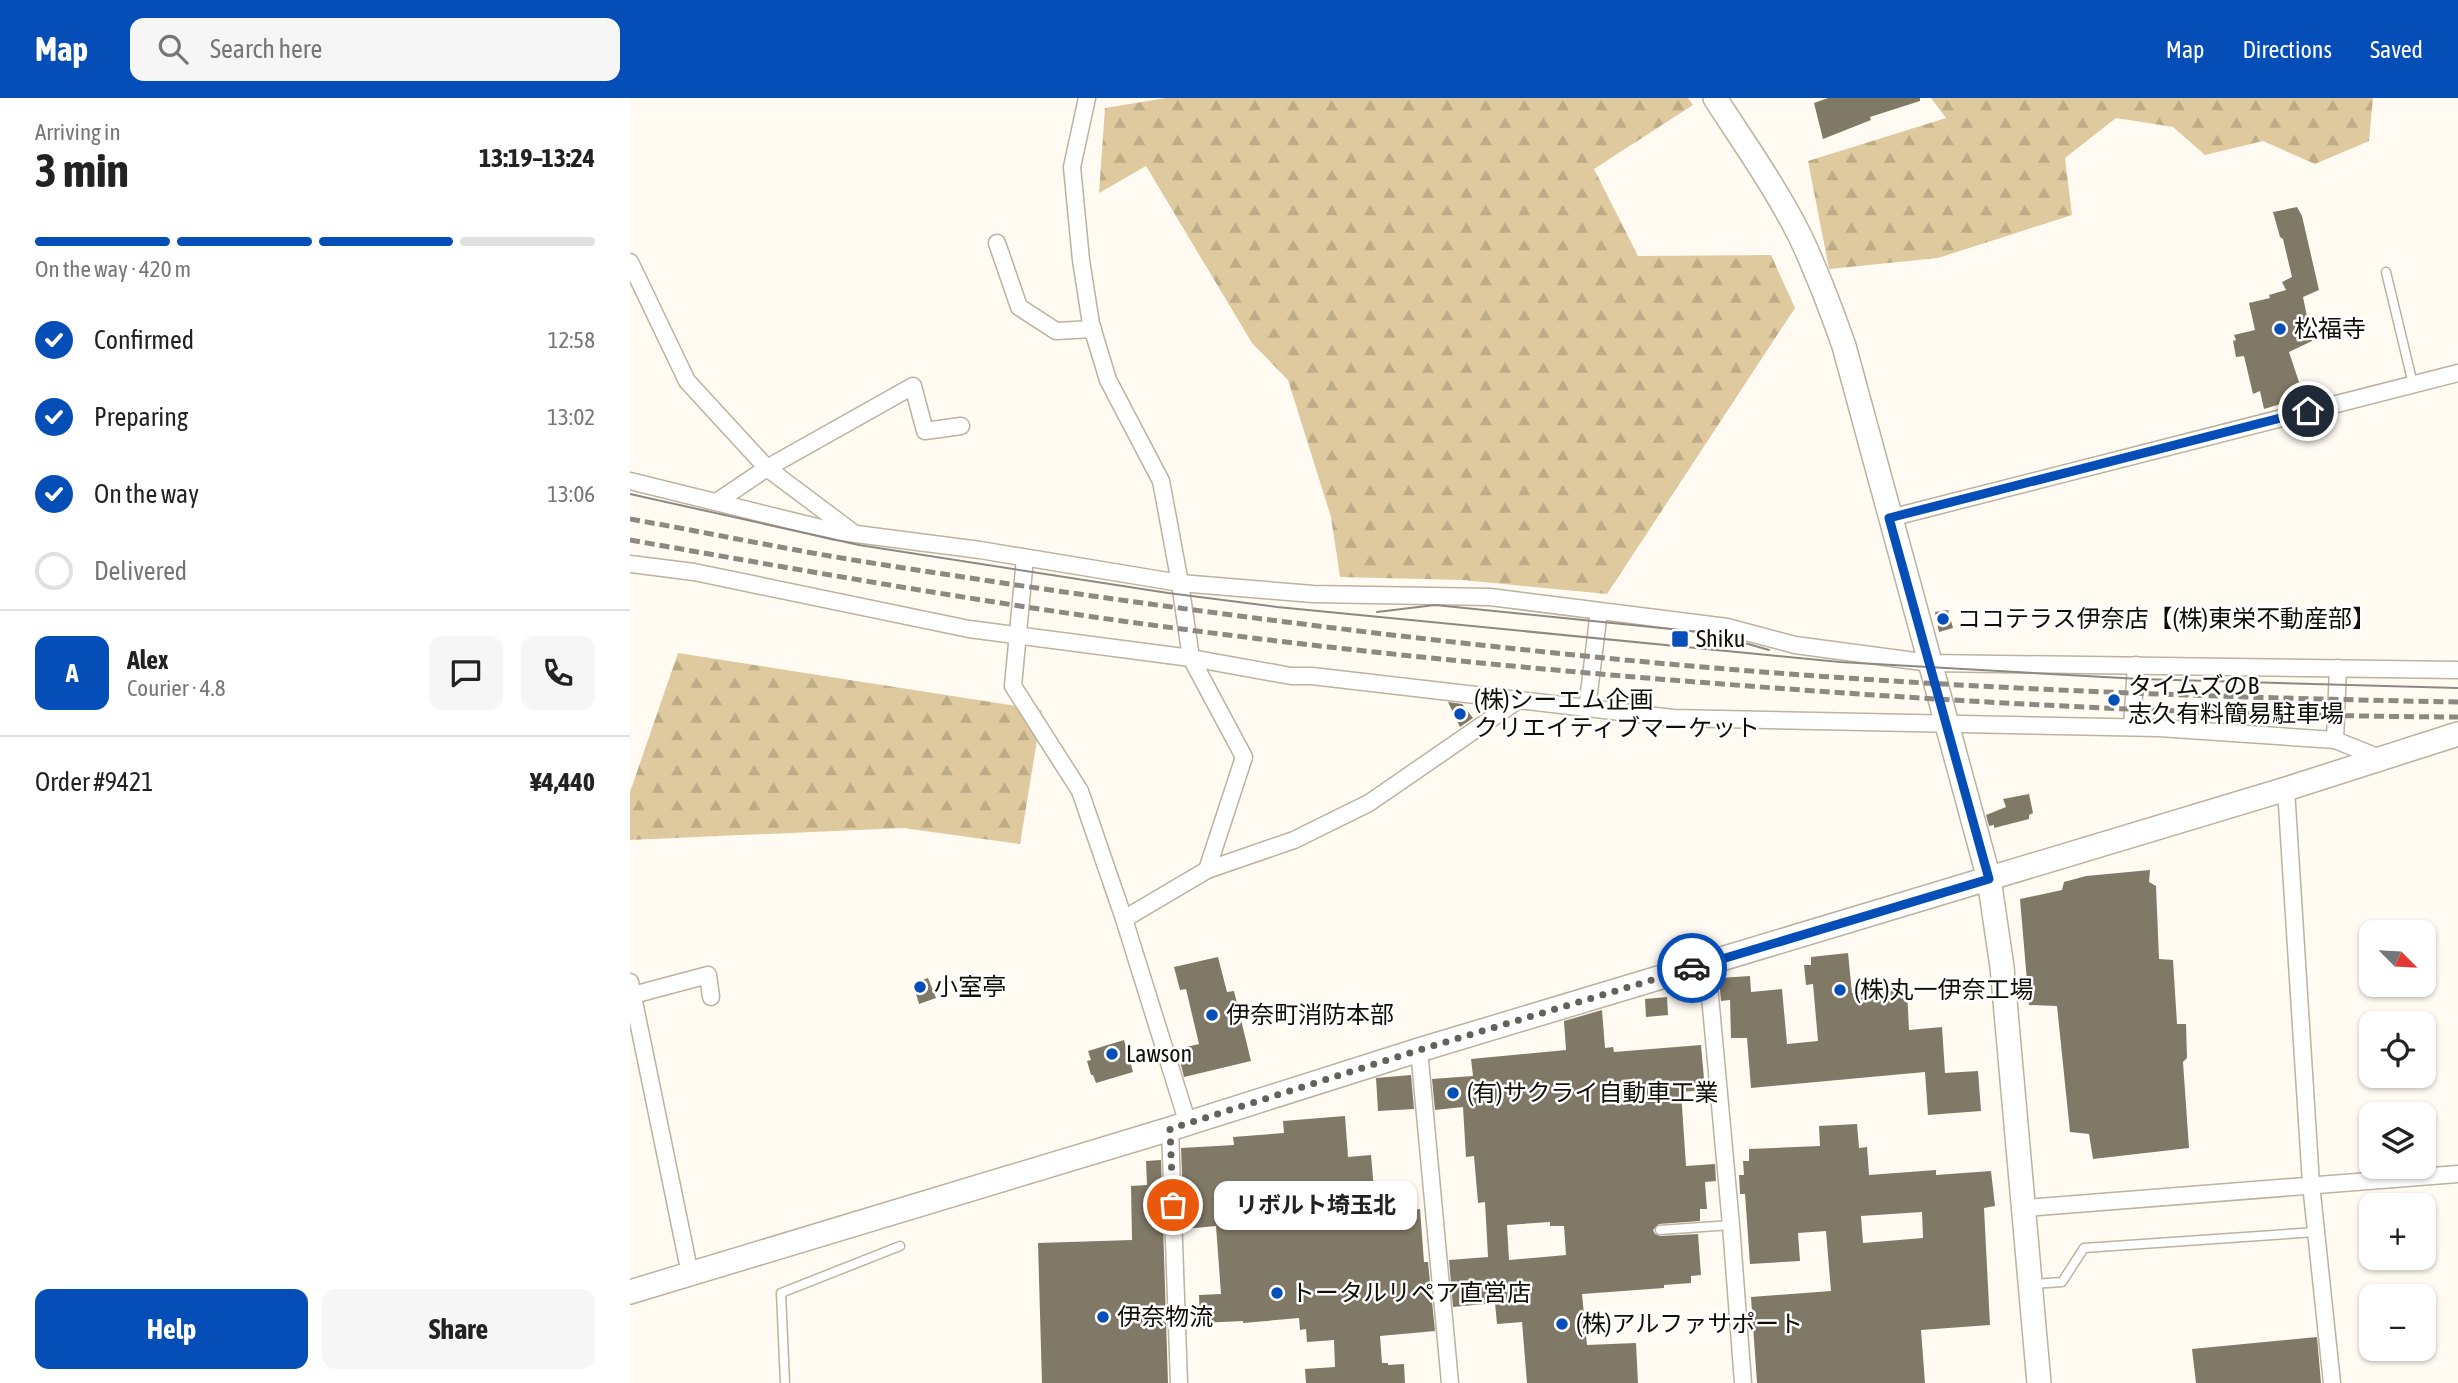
<!DOCTYPE html>
<html lang="en">
<head>
<meta charset="utf-8">
<style>
	:root { --surface:#fff; --page:#f6f6f6; --text:#222; --muted:#767676; --line:#e0e0e0; --accent:#054db7 }
	body { margin:0; font-family:"Asap Condensed","Noto Sans JP",sans-serif; background:var(--page); color:var(--text); height:100vh; display:flex; flex-direction:column; font-size:26px; white-space:nowrap }
	* { box-sizing:border-box; margin:0 }
	p { font-size:23px; color:var(--muted) }
	.icon { flex:none; width:38px; height:38px; fill:none; stroke:currentColor; stroke-width:2; stroke-linecap:round; stroke-linejoin:round }
	.map { position:relative; flex:1; overflow:hidden }
	.panel { display:flex; flex-direction:column; background:var(--surface); width:630px }
	.panel>* { flex:none }
	.needle { width:46px; rotate:114deg }
	.controls { position:absolute; left:1729px; top:822px; display:grid; gap:14px }
	.controls a { display:grid; place-items:center; width:77px; height:77px; border-radius:14px; background:var(--surface); box-shadow:0 2px 5px #0004; font-size:35px }
	.pin { position:absolute; display:grid; place-items:center; width:60px; height:60px; color:#fff; margin:-30px; border:4px solid #fff; border-radius:50%; box-shadow:0 2px 7px #0007 }
	.courier { position:absolute; display:grid; place-items:center; width:70px; height:70px; margin:-35px; border:5px solid #054db7; border-radius:50%; background:#fff; color:#222; box-shadow:0 2px 9px #0007 }
	.bubble { position:absolute; height:49px; border-radius:14px; background:var(--surface); box-shadow:0 2px 5px #0004; font-size:23px; font-weight:700; line-height:49px; text-align:center }
	.head em { font-style:normal; font-weight:700 }
	.head div { display:flex; flex-direction:column-reverse }
	.head { display:flex; align-items:center; justify-content:space-between; height:119px; padding:0 35px }
	h1 { font-size:46px; font-weight:700; line-height:52px }
	.bar { display:grid; grid-template-columns:repeat(4,1fr); gap:10px 7px; align-content:center; height:84px; padding:0 35px }
	.bar i { height:9px; border-radius:5px; background:var(--line) }
	.bar .selected { background:var(--accent) }
	.bar p { grid-column:span 4 }
	.line { display:flex; align-items:center; gap:18px; padding:0 35px; border-top:2px solid var(--line) }
	.line div { flex:1 }
	.round { display:grid; place-items:center; flex:none; width:74px; height:74px; border-radius:14px; background:var(--page) }
	ol { padding:0 35px; list-style:none }
	li { display:flex; align-items:center; gap:21px; height:77px }
	li p { margin-inline-start:auto }
	li .icon { padding:7px; border-radius:50%; background:var(--accent); color:#fff; stroke-width:4 }
	li:last-child { color:var(--muted) }
	li i { width:38px; height:38px; border:4px solid var(--line); border-radius:50% }
	.button { display:flex; gap:14px; margin-top:auto; padding:14px 35px }
	.button a { flex:1; height:80px; border-radius:14px; background:var(--accent); color:#fff; font-size:28px; font-weight:700; line-height:80px; text-align:center }
	.button a+a { background:var(--page); color:var(--text) }
	header { display:flex; align-items:center; gap:42px; box-sizing:border-box; height:98px; padding:0 35px; background:var(--accent); color:#fff }
	header strong { font-size:33px }
	nav { display:flex; gap:38px; margin-inline-start:auto; font-size:24px }
	.search { width:490px; height:63px; background:var(--page); display:flex; align-items:center; gap:18px; box-sizing:border-box; padding:0 24px; border-radius:14px; color:var(--muted); font-size:26px }
	main { display:flex; flex:1; min-height:0 }
	.map>svg:first-child { display:block }
</style>
</head>
<body>
<header>
<strong>Map</strong>
<div class="search"><svg class="icon" aria-label="search" viewBox="0 0 24 24"><circle cx="10" cy="10" r="6"/><path d="M15 15l6 6"/></svg>Search here</div>
<nav><a>Map</a><a>Directions</a><a>Saved</a></nav>
</header>
<main>
<section class="panel">
<div class="head"><div><h1>3 min</h1><p>Arriving in</p></div><em>13:19–13:24</em></div>
<div class="bar"><i class="selected"></i><i class="selected"></i><i class="selected"></i><i></i><p>On the way · 420 m</p></div>
<ol>
<li><svg class="icon" aria-label="check" viewBox="0 0 24 24"><path d="M5 12l5 5 9-10"/></svg>Confirmed<p>12:58</p></li>
<li><svg class="icon" aria-label="check" viewBox="0 0 24 24"><path d="M5 12l5 5 9-10"/></svg>Preparing<p>13:02</p></li>
<li><svg class="icon" aria-label="check" viewBox="0 0 24 24"><path d="M5 12l5 5 9-10"/></svg>On the way<p>13:06</p></li>
<li><i></i>Delivered</li>
</ol>
<div class="line" style="height:126px"><b class="round" style="background:var(--accent);color:#fff">A</b><div><b>Alex</b><p>Courier · 4.8</p></div><a class="round"><svg class="icon" aria-label="chat" viewBox="0 0 24 24"><path d="M4 5h16v11H9l-5 4z"/></svg></a><a class="round"><svg class="icon" aria-label="phone" viewBox="0 0 24 24"><path d="M5 4h4l2 5-3 2q2 4 5 5l2-3 5 2v4C11 20 4 13 5 4z"/></svg></a></div>
<div class="line" style="height:91px"><div>Order #9421</div><b>¥4,440</b></div>
<div class="button"><a>Help</a><a>Share</a></div>
</section>
<div class="map">
<svg width="1828" height="1285" viewBox="0 0 1828 1285">
	<defs>
		<pattern id="forest-firs" width="22" height="20" patternUnits="userSpaceOnUse" patternTransform="scale(1.75)"><rect width="22" height="20" fill="#dfca9f"/><path d="M5 1l3.5 6h-7zM16 11l3.5 6h-7z" fill="#beac87"/></pattern>
	</defs>
	<rect width="100%" height="100%" fill="#fffbf3"/>
	<g fill="url(#forest-firs)">
		<path d="M536,0H1058L1063,7L964,71L1008,158L1141,157L1165,210L977,496L833,482L710,479L701,419L658,282L622,245L516,68L469,95L475,10Z"/>
		<path d="M1301,0H1743L1739,43L1685,66L1633,43L1575,57L1543,29L1486,20L1435,60L1442,117L1308,160L1199,171L1178,63L1316,20Z"/>
		<path d="M48,555L412,612L390,746L273,730L0,742V694Z"/>
	</g>
	<g fill="#817967" fill-rule="evenodd">
		<path d="M1198,0H1290V3L1240,19L1241,22L1193,41L1184,5Z"/>
		<path d="M1667,109L1672,118L1689,192L1673,199L1682,243L1659,254L1674,299L1634,311L1630,293L1623,296L1614,258L1606,259L1603,243L1606,242L1604,237L1625,232L1619,205L1640,200L1639,197L1656,192L1652,184L1662,179L1653,141L1650,139L1643,114Z"/>
		<path d="M1318,512L1323,530L1309,534L1305,514Z"/>
		<path d="M818,604L832,606L843,620L830,629Z"/>
		<path d="M1399,696L1403,715L1399,717V721L1364,730V727L1359,728L1356,717L1376,709L1373,701Z"/>
		<path d="M1520,772L1519,784L1526,788L1529,861L1543,862L1547,926H1556L1557,960L1553,964L1559,1050L1463,1061L1459,1036L1440,1034L1427,908L1399,907L1390,801L1432,792L1434,784L1456,778Z"/>
		<path d="M1218,855L1222,895L1277,892L1279,932L1312,929L1315,975L1348,973L1351,1013L1298,1017L1295,974L1121,990L1117,940H1101L1100,902L1091,903L1089,880L1120,878L1121,894L1152,891L1157,946L1188,943L1183,886L1176,887L1174,867H1181V859Z"/>
		<path d="M588,859L597,894L604,893L621,963L554,979L547,951L569,946L556,891L550,892L544,869Z"/>
		<path d="M298,880L306,900L289,906L283,885Z"/>
		<path d="M1037,899L1038,917L1016,919L1015,901Z"/>
		<path d="M972,912L975,950L983,949L984,954L1071,947L1075,992L1051,994L1056,1068L1085,1066L1086,1083L1075,1084L1077,1111H1070V1123L1029,1126L1023,1132L1025,1136L1030,1138L1068,1136L1071,1177L1061,1178V1185L1034,1187V1190L952,1196L957,1247L1006,1245L1008,1285H897L892,1224L867,1226L865,1205L823,1209L819,1162L858,1159L855,1104L848,1105L844,1058L836,1059L833,1009L805,1012L802,981L843,978L841,961L936,952L934,923ZM920,1124V1128H934L936,1157L879,1162L877,1127Z"/>
		<path d="M494,942L503,974L466,985L463,977H461L457,963L461,962L458,953Z"/>
		<path d="M781,977L784,1011L748,1013L746,980Z"/>
		<path d="M715,1018L718,1059L741,1057L746,1115L790,1111L794,1164H798L805,1233L750,1238L752,1265H758V1267L774,1266L775,1285H676L675,1271L705,1269L704,1242L677,1244L676,1231L670,1232L669,1220L613,1225V1223L570,1225L569,1197L591,1196L586,1128L554,1131L551,1050L604,1047L603,1039L654,1035L653,1023Z"/>
		<path d="M1227,1026L1229,1050L1237,1049L1239,1077L1306,1072V1077L1361,1073L1365,1108L1354,1110L1360,1227L1291,1232L1295,1285H1127L1121,1199L1201,1193L1196,1133L1168,1135L1170,1163L1120,1166L1115,1096H1110L1109,1077H1114L1113,1063H1119V1051L1190,1048L1189,1028ZM1292,1114L1293,1140L1233,1145L1231,1118Z"/>
		<path d="M531,1062L538,1285H412L408,1145L502,1142L501,1088L517,1087L516,1063Z"/>
		<path d="M1687,1239L1691,1285H1566L1562,1251Z"/>
	</g>
	<g fill="none" stroke-linecap="round" stroke-linejoin="round">
		<defs>
			<g id="lane">
				<path d="M1756,174L1783,286"/>
				<path d="M1030,1132L1101,1127"/>
				<path d="M1403,1186L1432,1184L1454,1150L1686,1134"/>
				<path d="M155,1285L151,1195L270,1148"/>
			</g>
			<g id="street">
				<path d="M457,0L442,69L451,162L461,226L478,282L531,383L550,485L561,560L614,659L577,772L494,821"/>
				<path d="M367,145L389,209L426,233L463,231"/>
				<path d="M0,164L57,283L137,370L221,433"/>
				<path d="M0,383L203,433L350,452L550,485L683,496L860,499L1097,529L1165,547L1300,565L1828,572"/>
				<path d="M88,403L137,370L283,288L295,333L331,328"/>
				<path d="M1260,420L1828,275"/>
				<path d="M395,460L383,588L450,693L494,821L558,1026"/>
				<path d="M0,466L64,474L339,531L561,560L661,578H682L1043,620L1529,630L1705,642L1750,660"/>
				<path d="M957,611L969,513"/>
				<path d="M1502,629L1506,567"/>
				<path d="M1705,642L1708,570"/>
				<path d="M1656,691L1681,1086L1702,1285"/>
				<path d="M577,772L664,742L739,705L887,603"/>
				<path d="M1077,865L1101,1127L1113,1285"/>
				<path d="M0,884L60,1176"/>
				<path d="M3,897L78,877L81,899"/>
				<path d="M789,952L820,1285"/>
				<path d="M540,1031L549,1285"/>
				<path d="M1395,1110L1828,1076"/>
			</g>
			<g id="secondary">
				<path d="M1085,0C1114,45 1146,90 1170,138C1187,174 1201,211 1214,248L1359,781L1372,869L1409,1285"/>
				<path d="M0,1194L540,1031L789,952L1656,691L1828,636"/>
			</g>
		</defs>
		<use href="#lane" stroke="#bbb29f" stroke-width="11"/>
		<use href="#street" stroke="#bbb29f" stroke-width="19"/>
		<use href="#secondary" stroke="#bbb29f" stroke-width="26"/>
		<use href="#lane" stroke="#fff" stroke-width="8"/>
		<use href="#street" stroke="#fff" stroke-width="16"/>
		<use href="#secondary" stroke="#fff" stroke-width="23"/>
		<g stroke="#8d8982" stroke-width="2">
			<path d="M0,396L229,447L538,495L647,509L1210,564L1510,581L1828,590"/>
			<path d="M747,514L805,507L1080,535L1139,552"/>
		</g>
		<g stroke="#8d8982" stroke-width="5" stroke-dasharray="10 5" stroke-linecap="butt">
			<path d="M0,421C85,436 169,454 255,467C504,506 755,539 1006,563C1279,589 1554,599 1828,604"/>
			<path d="M0,442C164,471 328,500 492,523C709,553 927,574 1145,590C1372,607 1600,618 1828,619"/>
		</g>
	</g>
	<g fill="none" stroke-linecap="round" stroke-linejoin="round">
		<path stroke="#64615a" stroke-width="7" stroke-dasharray="0 12.6" d="M543,1107L540,1031L789,952L1062,870"/>
		<path stroke="#054db7" stroke-width="9" d="M1062,870L1359,781L1259,420L1678,313"/>
	</g>
	<g fill="#054db7" stroke="#fff" stroke-width="2.5">
		<circle cx="1650" cy="231" r="7"/>
		<circle cx="1313" cy="521" r="7"/>
		<rect x="1041" y="532" width="18" height="18" rx="3.5"/>
		<circle cx="1484" cy="602" r="7"/>
		<circle cx="830" cy="616" r="7"/>
		<circle cx="290" cy="889" r="7"/>
		<circle cx="1210" cy="892" r="7"/>
		<circle cx="582" cy="917" r="7"/>
		<circle cx="482" cy="956" r="7"/>
		<circle cx="823" cy="995" r="7"/>
		<circle cx="647" cy="1195" r="7"/>
		<circle cx="473" cy="1219" r="7"/>
		<circle cx="932" cy="1226" r="7"/>
	</g>
	<g text-anchor="middle" stroke-width="5" stroke-linejoin="round" paint-order="stroke">
		<g font-size="24" fill="#110e07" stroke="#fff" text-anchor="start">
			<text x="1664" y="239">松福寺</text>
			<text x="1327" y="529">ココテラス伊奈店【(株)東栄不動産部】</text>
			<text x="1066" y="549">Shiku</text>
			<text x="1498" y="596">タイムズのB<tspan x="1498" dy="28">志久有料簡易駐車場</tspan></text>
			<text x="844" y="610">(株)シーエム企画<tspan x="844" dy="28">クリエイティブマーケット</tspan></text>
			<text x="304" y="897">小室亭</text>
			<text x="1224" y="900">(株)丸一伊奈工場</text>
			<text x="596" y="925">伊奈町消防本部</text>
			<text x="496" y="964">Lawson</text>
			<text x="837" y="1003">(有)サクライ自動車工業</text>
			<text x="661" y="1203">トータルリペア直営店</text>
			<text x="487" y="1227">伊奈物流</text>
			<text x="946" y="1234">(株)アルファサポート</text>
		</g>
	</g>
</svg>
<div class="controls">
<a><svg class="needle" viewBox="-14 -14 28 28"><path d="M0-13l5 13h-10z" fill="#e53935"/><path d="M0 13l5-13h-10z" fill="#767676"/></svg></a>
<a><svg class="icon" aria-label="locate" viewBox="0 0 24 24"><circle cx="12" cy="12" r="6"/><path d="M12 2v4M12 18v4M2 12h4M18 12h4"/></svg></a>
<a><svg class="icon" aria-label="layers" viewBox="0 0 24 24"><path d="M12 4l9 5-9 5-9-5zM3 14l9 5 9-5"/></svg></a>
<a>+</a>
<a>−</a>
</div>
<div class="pin" style="left:543px;top:1107px;background:#ea580c"><svg class="icon" aria-label="bag" viewBox="0 0 24 24"><path d="M5 8h14l-1 12H6zM9 8a3 3 0 0 1 6 0"/></svg></div>
<div class="pin" style="left:1678px;top:313px;background:#1f2937"><svg class="icon" aria-label="home" viewBox="0 0 24 24"><path d="M3 11l9-7 9 7M6 9v11h12V9"/></svg></div>
<div class="courier" style="left:1062px;top:870px"><svg class="icon" aria-label="car" viewBox="0 0 24 24"><path d="M5 17H2v-5l4-1 3-4h7l3 4 3 1v5h-3M9 17h6M6 11h13"/><circle cx="7" cy="17" r="2"/><circle cx="17" cy="17" r="2"/></svg></div>
<div class="bubble" style="left:584px;top:1083px;width:203px">リボルト埼玉北</div>
</div>
</main>
</body>
</html>
